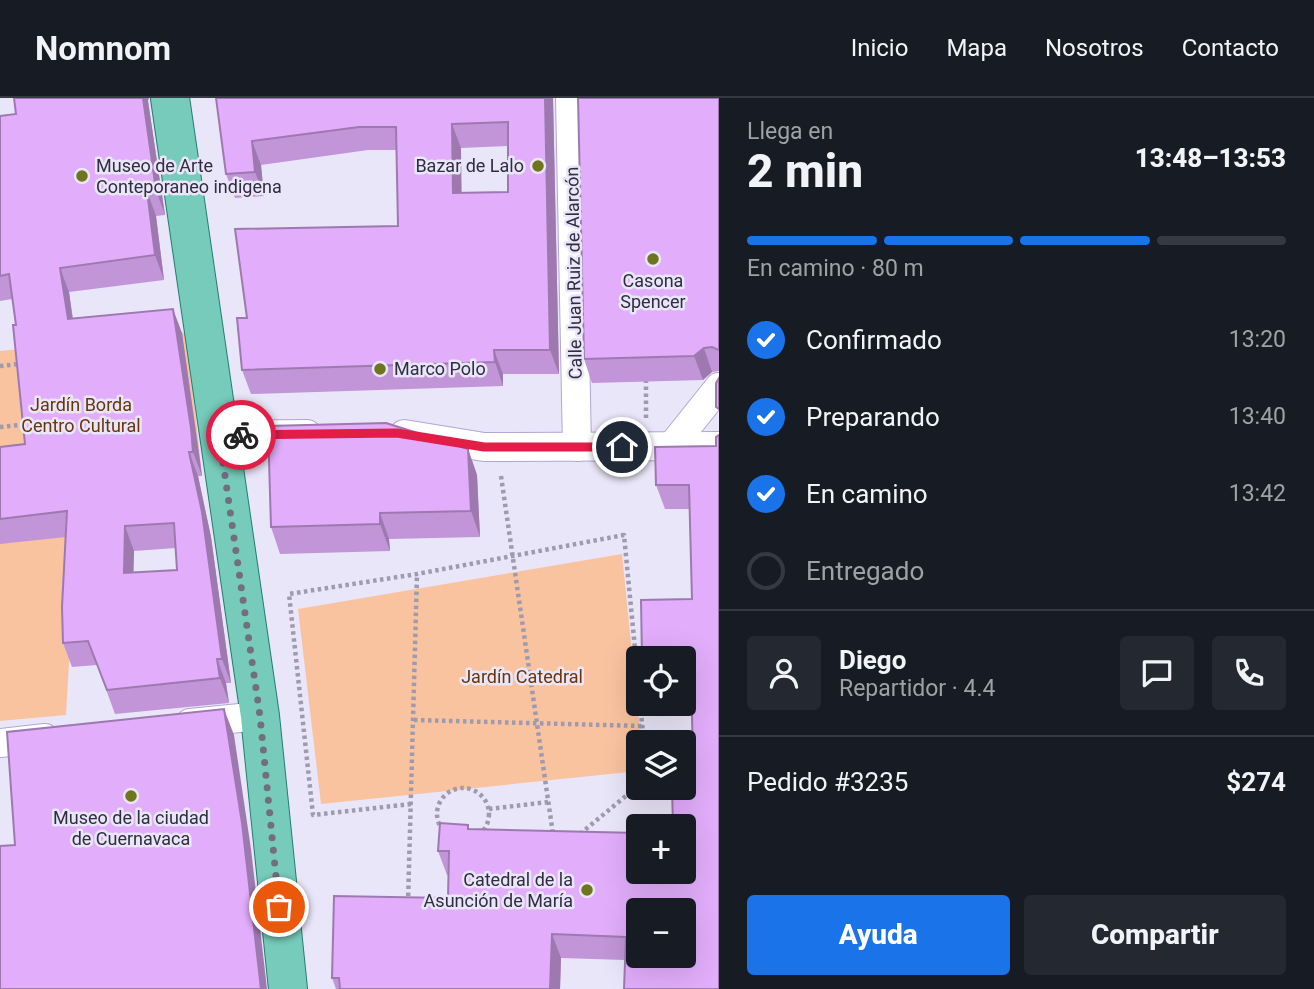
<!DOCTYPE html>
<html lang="es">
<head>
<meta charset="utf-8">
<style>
	:root { --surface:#171b24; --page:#242831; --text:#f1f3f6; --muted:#9ea1a6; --line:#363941; --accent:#1a73e8 }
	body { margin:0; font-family:Roboto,sans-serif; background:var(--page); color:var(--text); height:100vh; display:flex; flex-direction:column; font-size:26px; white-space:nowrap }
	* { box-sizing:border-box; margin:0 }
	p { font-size:23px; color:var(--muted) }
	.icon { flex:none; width:38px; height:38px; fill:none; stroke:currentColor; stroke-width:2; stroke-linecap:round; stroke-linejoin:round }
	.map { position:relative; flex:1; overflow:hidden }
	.sheet { display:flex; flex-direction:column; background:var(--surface); width:595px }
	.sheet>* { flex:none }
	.buttons { position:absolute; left:626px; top:548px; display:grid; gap:14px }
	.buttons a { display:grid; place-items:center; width:70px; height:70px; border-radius:7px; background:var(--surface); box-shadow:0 7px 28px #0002; font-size:35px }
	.pin { position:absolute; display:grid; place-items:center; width:60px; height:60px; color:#fff; margin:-30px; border:4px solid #fff; border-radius:50%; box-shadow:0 2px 7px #0007 }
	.courier { position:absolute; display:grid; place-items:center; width:70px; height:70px; margin:-35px; border:5px solid #e11d48; border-radius:50%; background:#fff; color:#222; box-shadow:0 2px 9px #0007 }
	.head em { font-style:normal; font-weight:800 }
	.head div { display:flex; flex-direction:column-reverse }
	.head { display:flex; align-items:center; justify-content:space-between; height:119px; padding:0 28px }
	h1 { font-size:46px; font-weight:800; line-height:52px }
	.bar { display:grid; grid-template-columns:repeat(4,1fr); gap:10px 7px; align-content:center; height:84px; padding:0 28px }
	.bar i { height:9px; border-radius:5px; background:var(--line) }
	.bar .active { background:var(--accent) }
	.bar p { grid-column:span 4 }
	.line { display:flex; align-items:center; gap:18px; padding:0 28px; border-top:2px solid var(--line) }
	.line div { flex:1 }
	.round { display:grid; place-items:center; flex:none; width:74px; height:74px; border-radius:7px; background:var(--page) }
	ol { padding:0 28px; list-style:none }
	li { display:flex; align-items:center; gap:21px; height:77px }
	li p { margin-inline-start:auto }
	li .icon { padding:7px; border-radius:50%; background:var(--accent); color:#fff; stroke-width:4 }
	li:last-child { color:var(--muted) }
	li i { width:38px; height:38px; border:4px solid var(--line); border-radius:50% }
	.action { display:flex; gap:14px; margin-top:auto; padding:14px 28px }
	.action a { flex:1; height:80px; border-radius:7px; background:var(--accent); color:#fff; font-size:28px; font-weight:800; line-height:80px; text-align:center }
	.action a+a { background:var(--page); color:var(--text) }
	header { display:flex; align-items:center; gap:42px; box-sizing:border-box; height:98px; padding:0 35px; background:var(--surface); border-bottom:2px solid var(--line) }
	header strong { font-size:33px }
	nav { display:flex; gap:38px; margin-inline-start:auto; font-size:24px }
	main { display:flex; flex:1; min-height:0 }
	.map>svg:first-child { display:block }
</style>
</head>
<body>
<header>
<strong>Nomnom</strong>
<nav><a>Inicio</a><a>Mapa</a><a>Nosotros</a><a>Contacto</a></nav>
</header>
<main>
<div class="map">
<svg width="719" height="891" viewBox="0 0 719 891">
	<rect width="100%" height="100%" fill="#eae6f9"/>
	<g fill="#fac3a0">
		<path d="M187,234L202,378L68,392L76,444L66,617L0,623V253Z"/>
		<path d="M622,456L641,644H639V673L321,706L298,511Z"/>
	</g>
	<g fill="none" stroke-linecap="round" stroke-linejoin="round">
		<defs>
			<g id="street">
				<path d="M570,0L577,349"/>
				<path d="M404,336L484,349L719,348"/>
				<path d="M219,337L307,336"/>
				<path d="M671,349L719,289"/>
				<path d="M190,625L260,618"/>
				<path d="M0,645L45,640"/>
			</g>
			<path id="primary" d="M170,0L260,618L288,891"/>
		</defs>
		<use href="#street" stroke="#b0a7d5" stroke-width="30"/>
		<use href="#primary" stroke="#237d71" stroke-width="40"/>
		<g stroke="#9f9bae" stroke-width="4.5" stroke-dasharray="3.5 3.5" stroke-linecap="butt">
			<path d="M0,268L20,266"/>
			<path d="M646,320V280"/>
			<path d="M0,329L29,326"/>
			<path d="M501,378L553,736"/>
			<path d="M640,606L644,644"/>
			<path d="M414,622L642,628"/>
			<circle cx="463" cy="716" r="26"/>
			<path d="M411,706L313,717L289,496L417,476L624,437L639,592"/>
			<path d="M489,711L548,704"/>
			<path d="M580,736L639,687"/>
			<path d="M408,805L417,476"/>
		</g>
		<use href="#street" stroke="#fff" stroke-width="28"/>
		<use href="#primary" stroke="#76cbba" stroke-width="38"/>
	</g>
	<g fill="#c295d8" fill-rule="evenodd">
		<path d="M216,0H553L559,276H503V288L251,296L242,272L247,220L398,128L397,52H368L261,67L264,98L235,100L226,76ZM508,48V94L461,95V50Z"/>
		<path d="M719,0V273L712,274L703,282L592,285L584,261Z"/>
		<path d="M148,3L165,117L156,118L164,182L69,194L73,221L182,235L199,354L202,378H198L211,439L231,585H226L229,605L115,616L97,567L72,569L63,545L66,439L0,446V349L25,346L16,227L12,201L0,203V18ZM176,450L177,472L133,474L134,453Z"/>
		<path d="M716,348L719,891L625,862L561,860L560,891H336L332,880L448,800V777H447L438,753L470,731L684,774L693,666L691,592H684V560L692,501L690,411H665L656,387Z"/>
		<path d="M468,351L477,377L480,439L389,441L390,453L280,456L271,429Z"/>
	</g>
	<g fill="#9e79b0">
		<path d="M143,0H149L148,3L165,117L156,92Z"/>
		<path d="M545,0H553L559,276L550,252Z"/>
		<path d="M452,26L461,50L462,119L453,95Z"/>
		<path d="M252,43L261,67L264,98L255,74Z"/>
		<path d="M147,93L156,118L164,182L155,157Z"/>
		<path d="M60,170L69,194L76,246L68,221Z"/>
		<path d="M173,211L182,235L202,378L193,354Z"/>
		<path d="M704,250L712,274L703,282L694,258Z"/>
		<path d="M494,252L503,276V288L495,264Z"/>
		<path d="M468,351L477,377L480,439L471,413Z"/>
		<path d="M189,354L198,378L211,439L231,585L222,561Z"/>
		<path d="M380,415L389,441L390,453L380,426Z"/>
		<path d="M125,428L134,453L133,499L124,475Z"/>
		<path d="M217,561L226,585L229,605L220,580Z"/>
		<path d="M224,611L234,637L251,751L267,891H261Z"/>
		<path d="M552,836L561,860L560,891H550Z"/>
	</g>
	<g fill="#e2adfb" stroke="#9e79b0" stroke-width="2" fill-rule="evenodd">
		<path d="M14,0H143L156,92L147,93L155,157L60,170L68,221L173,211L191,330L193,354H189L202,414L222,561H217L220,580L107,592L88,543L63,545L62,509L67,413L0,421V349L25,346L13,227H16L9,176L0,178V18L16,16ZM174,425L177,472L124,475L125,428Z"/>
		<path d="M216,0H545L550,252H494L495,264L242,272L237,220H247L235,131L398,128L396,29H359L252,43L255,74L226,76ZM508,24V94L453,95L452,26Z"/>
		<path d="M578,0H719V252L712,249L704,250L694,258L584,261Z"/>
		<path d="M719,280V311L716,309V285Z"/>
		<path d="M386,325L468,351L471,413L380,415V426L271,429L268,328Z"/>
		<path d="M719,337V891H624L626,839L552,836L550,891H340L339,880H332L334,798L448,800L449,753H438L440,725L468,727V731L639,735V774H684V728H673L672,690H684V667L693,666L691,568H684V560H642L641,502L692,501L689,387H656L655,349L716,348V339ZM639,812H684V858H639Z"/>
		<path d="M224,611L242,725L261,891H0V748L15,747L7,634Z"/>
	</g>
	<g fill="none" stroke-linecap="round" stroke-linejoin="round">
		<path stroke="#726e80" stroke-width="7" stroke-dasharray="0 12.6" d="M241,337H219L260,618L279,809"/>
		<path stroke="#e11d48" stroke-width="9" d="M241,337L397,335L484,349H622"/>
	</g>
	<g fill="#6e751e" stroke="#eae6f9" stroke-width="2.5">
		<circle cx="538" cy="68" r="7"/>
		<circle cx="82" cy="78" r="7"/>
		<circle cx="653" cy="161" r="7"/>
		<circle cx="380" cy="271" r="7"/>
		<circle cx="131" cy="698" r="7"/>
		<circle cx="587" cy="792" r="7"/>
	</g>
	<g text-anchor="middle" stroke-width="5" stroke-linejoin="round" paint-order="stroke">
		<g font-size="18" fill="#312d3f" stroke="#eae6f9" text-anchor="start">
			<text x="96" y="74">Museo de Arte<tspan x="96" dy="21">Conteporaneo indigena</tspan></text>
			<text x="524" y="74" text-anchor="end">Bazar de Lalo</text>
			<text x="653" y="189" text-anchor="middle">Casona<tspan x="653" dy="21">Spencer</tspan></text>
			<text x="394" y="277">Marco Polo</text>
			<text x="131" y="726" text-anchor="middle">Museo de la ciudad<tspan x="131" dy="21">de Cuernavaca</tspan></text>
			<text x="573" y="788" text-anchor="end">Catedral de la<tspan x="573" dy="21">Asunción de María</tspan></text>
		</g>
		<g font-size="18" fill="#312d3f" stroke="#eae6f9">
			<text transform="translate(574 175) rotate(-91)" y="6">Calle Juan Ruiz de Alarcón</text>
		</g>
		<g font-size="18" fill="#693509" stroke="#eae6f9">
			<text x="81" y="313">Jardín Borda<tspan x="81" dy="21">Centro Cultural</tspan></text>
			<text x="522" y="585">Jardín Catedral</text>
		</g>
	</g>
</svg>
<div class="buttons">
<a><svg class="icon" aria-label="locate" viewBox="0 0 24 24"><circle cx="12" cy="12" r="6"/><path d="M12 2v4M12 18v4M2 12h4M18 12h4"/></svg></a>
<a><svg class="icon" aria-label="layers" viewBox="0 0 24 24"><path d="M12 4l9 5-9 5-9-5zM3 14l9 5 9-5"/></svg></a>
<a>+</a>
<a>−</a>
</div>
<div class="pin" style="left:279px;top:809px;background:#ea580c"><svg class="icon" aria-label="bag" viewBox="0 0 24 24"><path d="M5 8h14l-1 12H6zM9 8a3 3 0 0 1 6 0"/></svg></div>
<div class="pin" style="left:622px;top:349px;background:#1f2937"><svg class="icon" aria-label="home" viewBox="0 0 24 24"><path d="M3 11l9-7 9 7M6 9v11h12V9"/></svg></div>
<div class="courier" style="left:241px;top:337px"><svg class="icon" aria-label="bike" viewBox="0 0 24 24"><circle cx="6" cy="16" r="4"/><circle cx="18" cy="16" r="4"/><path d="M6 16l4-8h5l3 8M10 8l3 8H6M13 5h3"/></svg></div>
</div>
<section class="sheet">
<div class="head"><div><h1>2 min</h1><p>Llega en</p></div><em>13:48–13:53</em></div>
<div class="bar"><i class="active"></i><i class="active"></i><i class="active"></i><i></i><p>En camino · 80 m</p></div>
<ol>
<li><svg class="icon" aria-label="check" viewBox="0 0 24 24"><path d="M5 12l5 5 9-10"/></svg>Confirmado<p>13:20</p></li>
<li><svg class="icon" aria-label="check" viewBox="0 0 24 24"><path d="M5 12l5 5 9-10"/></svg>Preparando<p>13:40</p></li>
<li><svg class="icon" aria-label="check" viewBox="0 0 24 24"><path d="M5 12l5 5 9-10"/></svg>En camino<p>13:42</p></li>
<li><i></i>Entregado</li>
</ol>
<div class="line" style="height:126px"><a class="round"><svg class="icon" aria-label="person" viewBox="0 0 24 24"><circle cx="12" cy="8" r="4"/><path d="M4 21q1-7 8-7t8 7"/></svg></a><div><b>Diego</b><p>Repartidor · 4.4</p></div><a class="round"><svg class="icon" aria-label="chat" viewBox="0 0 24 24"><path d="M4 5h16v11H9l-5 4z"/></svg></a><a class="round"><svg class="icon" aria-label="phone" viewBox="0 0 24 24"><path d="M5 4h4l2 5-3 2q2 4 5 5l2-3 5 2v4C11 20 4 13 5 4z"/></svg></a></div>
<div class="line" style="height:91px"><div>Pedido #3235</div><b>$274</b></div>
<div class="action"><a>Ayuda</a><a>Compartir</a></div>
</section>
</main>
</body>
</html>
